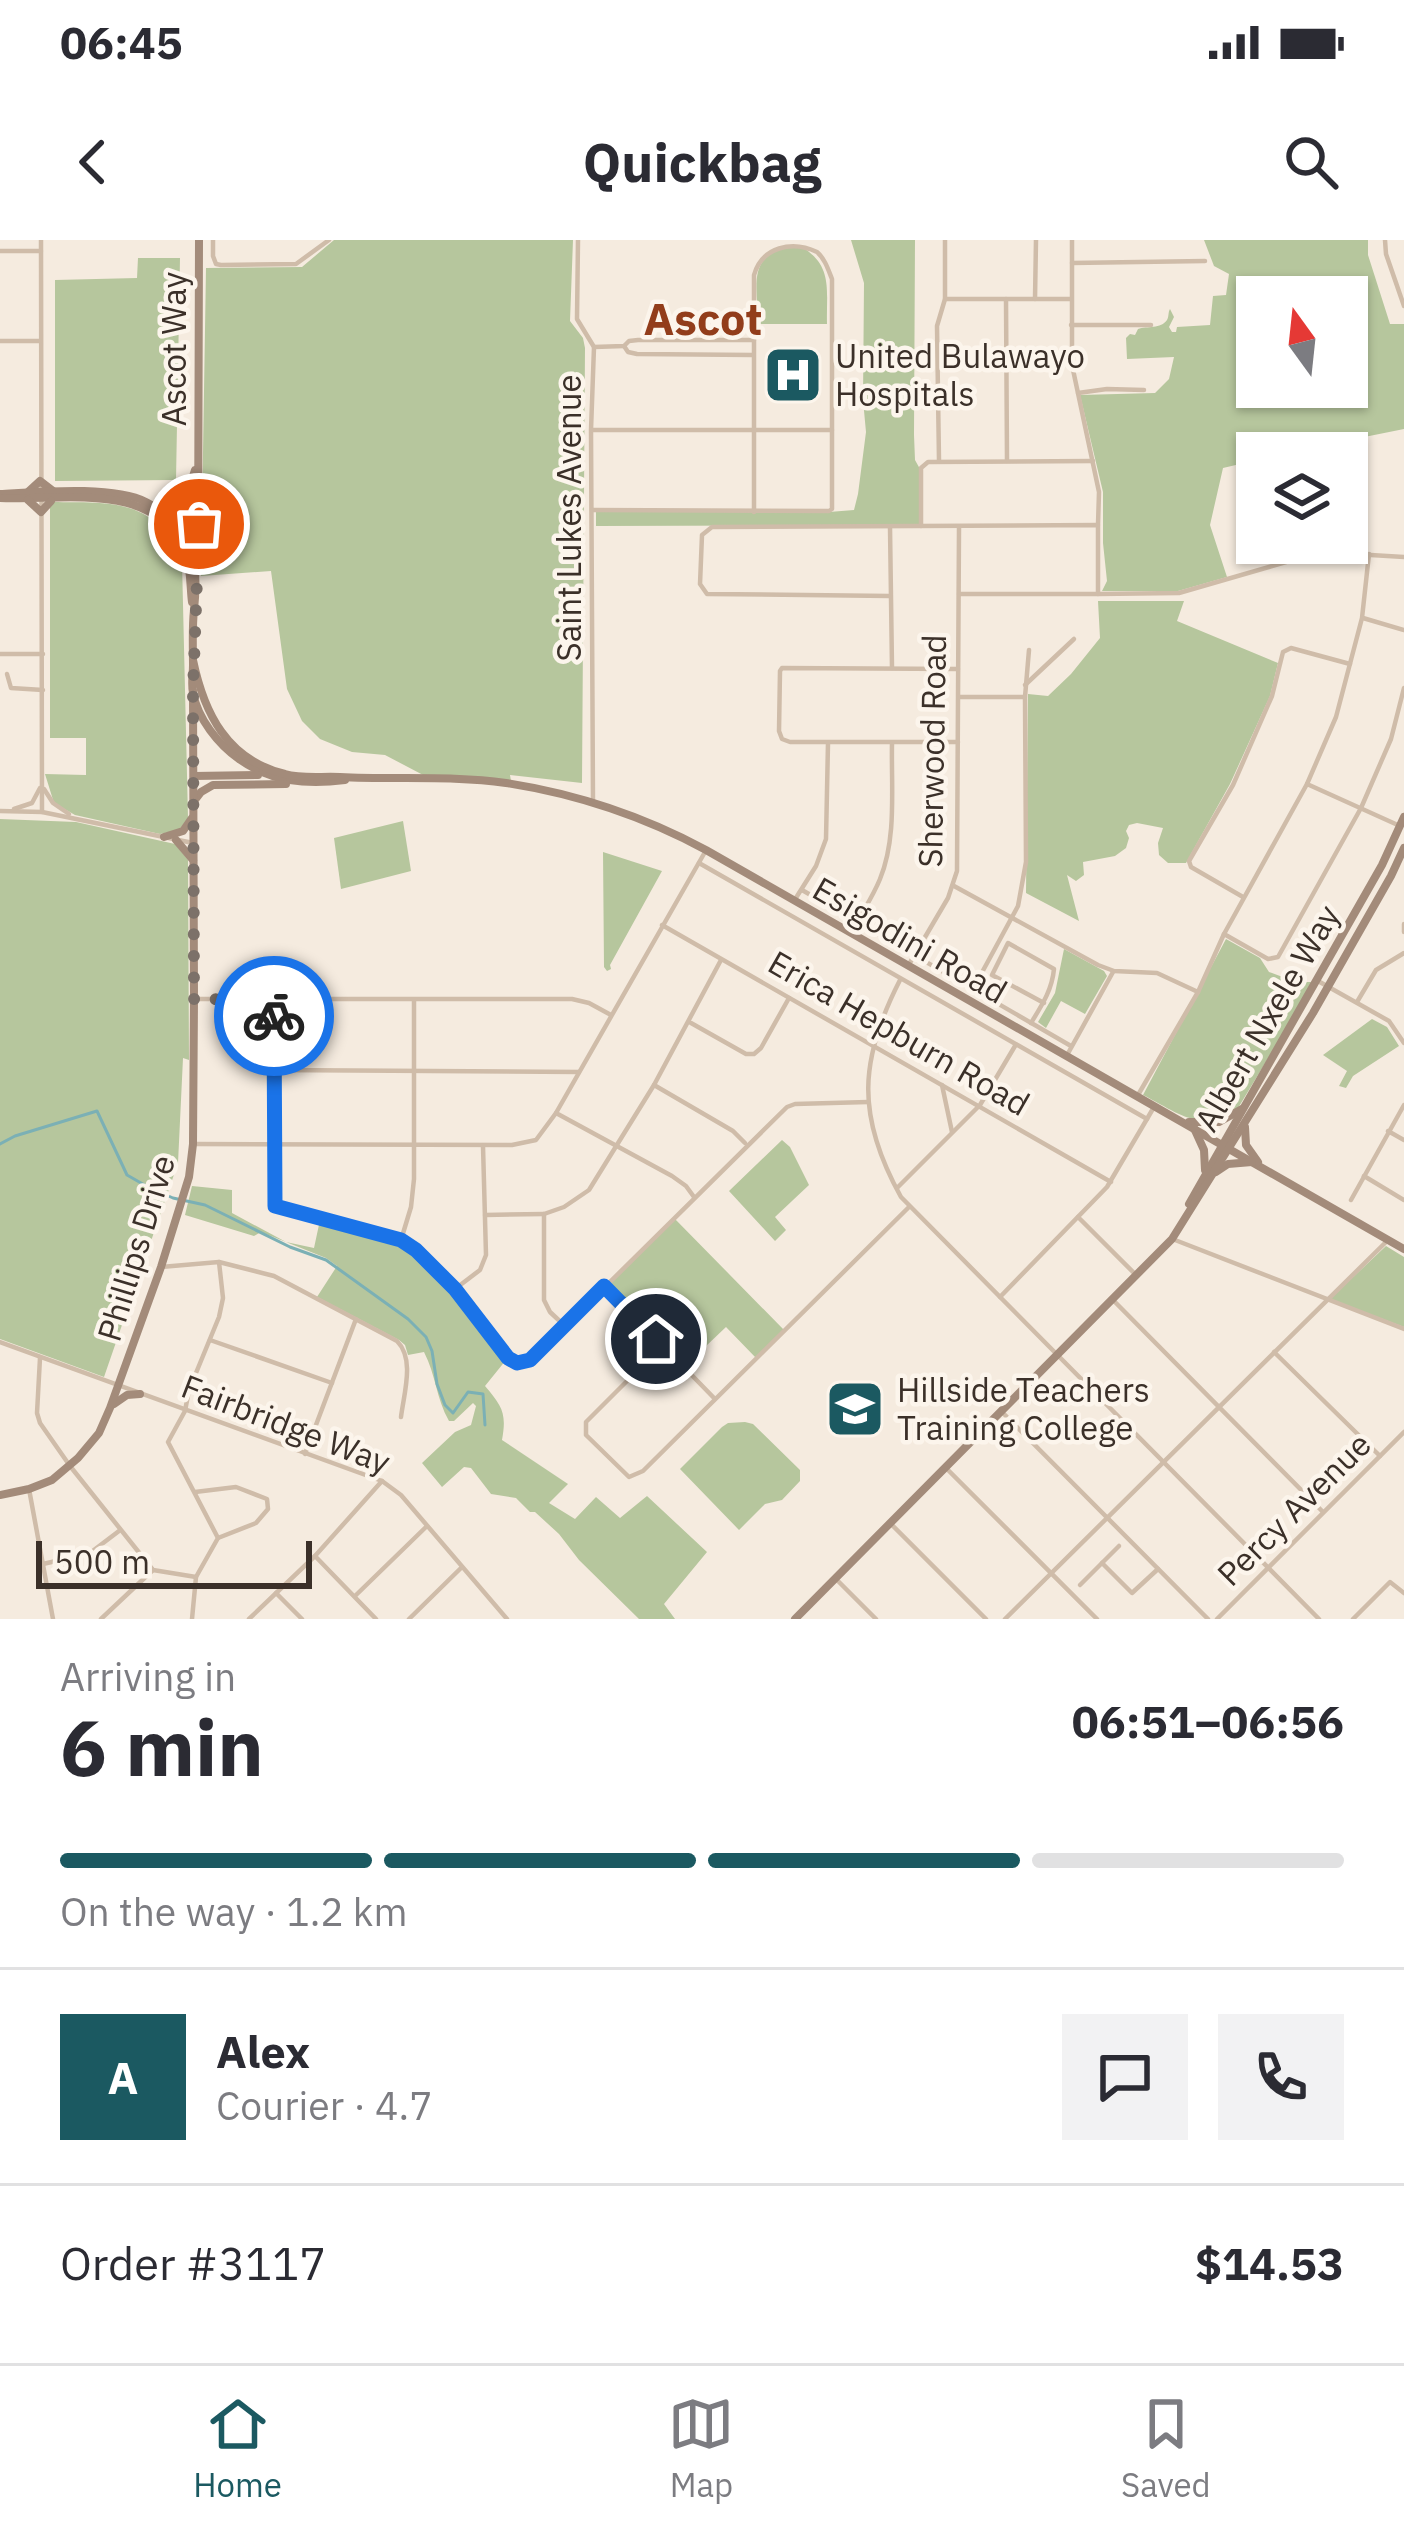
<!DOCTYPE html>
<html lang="en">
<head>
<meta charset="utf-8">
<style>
	:root { --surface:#fff; --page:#f2f2f3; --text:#2b2b33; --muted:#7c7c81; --line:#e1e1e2; --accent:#1b5961 }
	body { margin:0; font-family:"IBM Plex Sans",sans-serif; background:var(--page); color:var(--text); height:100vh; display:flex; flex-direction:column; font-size:45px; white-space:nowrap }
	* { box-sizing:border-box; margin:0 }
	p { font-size:39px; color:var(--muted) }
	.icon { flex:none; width:66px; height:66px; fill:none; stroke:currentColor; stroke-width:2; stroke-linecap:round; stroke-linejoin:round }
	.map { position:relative; height:1379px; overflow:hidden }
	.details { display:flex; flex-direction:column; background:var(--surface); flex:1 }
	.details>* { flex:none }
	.needle { width:78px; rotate:345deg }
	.fabs { position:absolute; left:1236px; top:36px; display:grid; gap:24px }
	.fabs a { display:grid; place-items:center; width:132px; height:132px; border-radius:0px; background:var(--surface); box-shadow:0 3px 9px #0004; font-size:60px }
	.scale { position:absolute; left:36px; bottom:30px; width:276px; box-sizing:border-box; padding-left:12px; border:6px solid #3b3029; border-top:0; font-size:33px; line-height:42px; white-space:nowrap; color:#3b3029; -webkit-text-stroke:9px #fcf5ec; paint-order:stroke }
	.pin { position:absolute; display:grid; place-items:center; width:102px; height:102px; color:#fff; margin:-51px; border:6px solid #fff; border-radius:50%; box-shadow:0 3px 12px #0007 }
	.courier { position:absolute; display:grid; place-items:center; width:120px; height:120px; margin:-60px; border:9px solid #1a73e8; border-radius:50%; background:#fff; color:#222; box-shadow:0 3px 15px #0007 }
	.summary em { font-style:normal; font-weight:700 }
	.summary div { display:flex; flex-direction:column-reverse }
	.summary { display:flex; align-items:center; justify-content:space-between; height:204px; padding:0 60px }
	h1 { font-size:78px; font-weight:700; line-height:90px }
	.bar { display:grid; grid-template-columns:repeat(4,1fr); gap:18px 12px; align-content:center; height:144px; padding:0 60px }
	.bar i { height:15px; border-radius:9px; background:var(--line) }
	.bar .selected { background:var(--accent) }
	.bar p { grid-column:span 4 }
	.line { display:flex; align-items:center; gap:30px; padding:0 60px; border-top:3px solid var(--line) }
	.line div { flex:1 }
	.round { display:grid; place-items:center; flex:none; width:126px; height:126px; border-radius:0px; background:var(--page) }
	.status { display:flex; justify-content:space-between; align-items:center; height:84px; padding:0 60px; background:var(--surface); direction:ltr }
	.status svg { height:33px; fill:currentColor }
	header { display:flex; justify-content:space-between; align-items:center; height:156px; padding:0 60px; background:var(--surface); font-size:54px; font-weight:700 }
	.tabs { display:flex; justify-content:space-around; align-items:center; height:168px; border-top:3px solid var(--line); background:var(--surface); font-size:33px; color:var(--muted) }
	.tabs a { display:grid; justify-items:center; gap:6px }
	.tabs .selected { color:var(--accent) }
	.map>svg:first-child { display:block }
</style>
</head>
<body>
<div class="status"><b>06:45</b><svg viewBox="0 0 49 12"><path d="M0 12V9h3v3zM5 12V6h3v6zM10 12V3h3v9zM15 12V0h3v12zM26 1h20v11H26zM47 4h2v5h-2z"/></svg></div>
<header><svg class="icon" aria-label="back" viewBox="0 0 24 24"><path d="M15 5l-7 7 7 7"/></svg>Quickbag<svg class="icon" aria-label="search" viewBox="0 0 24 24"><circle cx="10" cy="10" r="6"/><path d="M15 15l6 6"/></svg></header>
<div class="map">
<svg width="1404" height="1379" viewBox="0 0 1404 1379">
	<rect width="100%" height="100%" fill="#f5ebdf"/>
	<g fill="#b6c69d" fill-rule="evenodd">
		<path d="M334,0H573L570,81L583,98L585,108L582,543L510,535L511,541L425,536L385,515L352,512L320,499L302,481L287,449L271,331L201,336L206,28L302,27Z"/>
		<path d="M851,0H915L914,195L915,220L920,229L919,285L596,286V272H829L854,270L858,254L866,192L863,160L864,43Z"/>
		<path d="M1204,0H1368V15L1390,84H1404V189L1285,213H1257V220L1223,228L1210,285L1227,337L1178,351H1102L1107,341L1103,303V252L1080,155L1155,153L1169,139L1174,117L1127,119L1126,98L1130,94L1135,95L1138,89C1147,86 1161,89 1167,80C1169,77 1168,72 1170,69L1174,77L1169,87L1172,92H1176L1177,87L1210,85L1213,56L1226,55L1229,34L1214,26ZM1257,57H1347V147H1257Z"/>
		<path d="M800,6C834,25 826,51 827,84H758C757,40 746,11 800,6Z"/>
		<path d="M138,18H180L176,240L55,241V40L137,38Z"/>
		<path d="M53,262C90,263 136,258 162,289C170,298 176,311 182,322L188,578L179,590L160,594L75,575L54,563L45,534L86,535V498H50V267Z"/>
		<path d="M1098,361H1184L1177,381L1278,423L1270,456L1230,544L1186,623H1168L1159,615L1158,603L1163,588L1137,583L1129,585L1126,591L1129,598L1126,608L1115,616L1083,622L1084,635L1076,641L1067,635L1079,681L1026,653L1028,454L1048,456L1071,434L1100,398Z"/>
		<path d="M0,579L76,582L175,604L188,620L189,820L183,818L178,923L104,1137L0,1099Z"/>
		<path d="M403,581L411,631L341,649L334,598Z"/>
		<path d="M603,612L662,631L610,725L611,729L607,731L604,727Z"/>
		<path d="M1226,699L1260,718L1269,732L1296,742H1314L1238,868C1197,893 1181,874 1143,855Z"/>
		<path d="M1064,709L1104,731L1107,736L1085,774L1061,761L1046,788L1038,782L1055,753Z"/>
		<path d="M1372,779L1387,787L1399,806L1353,836L1346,848L1339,846L1347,831L1323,815Z"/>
		<path d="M782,900L790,907L809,945L775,977L786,990L775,1001L729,951Z"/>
		<path d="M192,946L232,950V973L286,1002L314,1008L320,980C346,987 380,991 404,1004C446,1029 476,1082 506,1120L485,1146C502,1166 507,1173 502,1200L568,1244L549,1263L575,1279L596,1257L620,1278L647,1256L707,1312L664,1364L675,1379H639L579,1320L559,1294L535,1272H530L516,1258L491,1254L471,1228L464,1227L442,1247L422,1223L455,1192L471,1185L476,1166L473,1163L454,1181H449C436,1158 436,1135 424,1112L408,1115L405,1105L399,1100L317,1057L337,1026L326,1018L261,992L254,996L185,975Z"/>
		<path d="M675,979L784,1090L756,1118L726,1087L684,1127L610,1050L611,1043Z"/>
		<path d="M1386,1006L1404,1017V1087L1332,1060L1331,1058Z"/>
		<path d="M745,1182L753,1184L800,1230V1241L782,1260L765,1264L739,1290L680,1229L722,1187L728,1183Z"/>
	</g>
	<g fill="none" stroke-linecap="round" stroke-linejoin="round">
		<path stroke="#7bb0b5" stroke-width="3" d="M0,904L15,896L97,871L127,935L148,947L173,958L205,965L290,1007L326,1020L408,1079L426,1097L432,1111L437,1144L445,1165L453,1173L468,1152L483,1154L485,1185"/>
		<g stroke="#cfbca9" stroke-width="4.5">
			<path d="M41,0L42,572"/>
			<path d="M213,0V16L216,24L221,25L296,24L329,0"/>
			<path d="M578,0L577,79L594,107L591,190L593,562"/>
			<path d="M1072,0V125L1099,252L1098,285"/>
			<path d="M1385,0L1386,14L1404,66"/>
			<path d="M0,11H41"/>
			<path d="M1072,23L1205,21"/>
			<path d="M945,59H1071"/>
			<path d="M1006,59L1007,221"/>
			<path d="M1035,59L1036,0"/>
			<path d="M1071,85H1151"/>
			<path d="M0,101H40"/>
			<path d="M624,106L628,112L637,114L753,115"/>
			<path d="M594,107L624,106L629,101L638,100H754"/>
			<path d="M1078,153L1107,149L1144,150"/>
			<path d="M592,190H832"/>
			<path d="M939,221L937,86L945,59V0"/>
			<path d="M592,270L829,271L832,269V39C828,29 825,19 817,12C792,0 762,7 754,35V272"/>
			<path d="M921,286V228L928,222L1093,221"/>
			<path d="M890,287L892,428"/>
			<path d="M1098,354L1179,353L1321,312L1404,317"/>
			<path d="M890,356L707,354L700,344L702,295L712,287L1098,285V354H959"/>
			<path d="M1363,378L1404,390"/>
			<path d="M0,414H43"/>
			<path d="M958,429L782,428L780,431L779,491L782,499L790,502H958"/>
			<path d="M7,434L11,448L43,450"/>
			<path d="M1025,445L1074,399"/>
			<path d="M959,457H1025"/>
			<path d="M1307,544L1400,586"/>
			<path d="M44,549L53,563L69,574"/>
			<path d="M14,569L32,563L40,548"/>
			<path d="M0,571L42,572L193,603"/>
			<path d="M699,623L1147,879"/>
			<path d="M954,646L1098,725L1114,731L1157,733L1198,752"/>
			<path d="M802,650L1071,806"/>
			<path d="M1243,657L1191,627L1189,621L1233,545L1272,456L1283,412L1291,408L1350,424"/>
			<path d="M794,661L816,626L826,599L828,503"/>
			<path d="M857,682C865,668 874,654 880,639C897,598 891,547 892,503"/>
			<path d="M1404,684V692"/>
			<path d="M662,685L1111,942"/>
			<path d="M1224,694L1268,719L1278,717L1361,568L1391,499L1404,448"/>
			<path d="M908,726L948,658L957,631L959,288"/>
			<path d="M900,740C859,820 856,876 901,957L1319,1379"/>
			<path d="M1318,741L1389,781L1404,803"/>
			<path d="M973,749L1018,666L1026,622L1025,457L1029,410"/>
			<path d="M194,759H572L589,763L611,775"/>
			<path d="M274,760V965L401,1000C446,1029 476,1076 507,1118L517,1123L530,1121L787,867L795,864L868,862"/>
			<path d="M1357,762L1376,730L1404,713"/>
			<path d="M691,783L746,814H754L761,808L789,758"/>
			<path d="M1031,783C1042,765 1052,750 1054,729L1008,703L992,735L1044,763"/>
			<path d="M1066,817L1113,732"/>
			<path d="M274,830L579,832"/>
			<path d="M654,845L733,891L745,903"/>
			<path d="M942,845L952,892"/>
			<path d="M1138,855L1198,752L1224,694L1307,544L1336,477L1362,378L1369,314"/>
			<path d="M556,873L672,936L686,946L694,957"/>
			<path d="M1388,891L1404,900"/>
			<path d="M193,904L512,905L536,900L556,873L705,612"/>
			<path d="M1364,936L1404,960"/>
			<path d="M897,948L980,865L1015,806"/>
			<path d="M1351,960L1404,865"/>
			<path d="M544,974V1060L550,1072L565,1086"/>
			<path d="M485,975L544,974L564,967L589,950L654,845L721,720"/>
			<path d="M1078,977L1137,1036"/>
			<path d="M401,1000L411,967L414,939V761"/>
			<path d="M1175,1000L1404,1089"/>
			<path d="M161,1027L219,1022L274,1036L397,1101C415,1119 404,1153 401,1177"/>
			<path d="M605,1046L714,1158"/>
			<path d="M455,1049L480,1030L486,1015L483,906"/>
			<path d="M1000,1057L1107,947L1154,867"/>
			<path d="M1113,1060L1323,1272"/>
			<path d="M210,1100L332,1143"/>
			<path d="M0,1102L382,1241L401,1255L507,1379"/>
			<path d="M662,1106L586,1182V1195L629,1237L643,1231L909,967"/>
			<path d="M1274,1112L1380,1216"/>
			<path d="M40,1118L37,1173L40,1183L70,1226L153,1330L196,1337"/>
			<path d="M1001,1171L1208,1379"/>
			<path d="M305,1214L356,1079"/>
			<path d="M945,1227L1097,1379"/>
			<path d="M29,1249L53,1379"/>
			<path d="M195,1252L236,1247L267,1259L268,1269L256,1283L218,1298"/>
			<path d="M890,1283L986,1379"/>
			<path d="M315,1316L376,1379"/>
			<path d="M1102,1323L1132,1353L1158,1329"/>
			<path d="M43,1324L90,1313L119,1291"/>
			<path d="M835,1338L876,1379"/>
			<path d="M1080,1345L1119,1306"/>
			<path d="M276,1353L302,1379"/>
			<path d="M355,1356L427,1286"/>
			<path d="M101,1379L153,1330"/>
			<path d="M192,1379L196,1337L218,1298L168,1202L185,1171L189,1150L219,1077L223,1058L219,1022"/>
			<path d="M249,1379L315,1316L382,1241"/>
			<path d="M409,1379L461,1328"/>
			<path d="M1005,1379L1388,1000"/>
			<path d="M1217,1379L1404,1192"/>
			<path d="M1353,1379L1390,1342L1404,1353"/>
		</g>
		<g stroke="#a38b7a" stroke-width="8">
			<path d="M28,252L40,241L53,251"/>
			<path d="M0,254C38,252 113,245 146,262C195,286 199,321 194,370C192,388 193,407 193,425C193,434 191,444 193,453C198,479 218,504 239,519C271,542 307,545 345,540"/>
			<path d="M0,258C62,261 159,239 186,315C191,330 190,346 192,362"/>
			<path d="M28,260L41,272L51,261"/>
			<path d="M158,266L170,265L187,253"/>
			<path d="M178,285L195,230"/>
			<path d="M178,285L190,277L196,260"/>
			<path d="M198,324L199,0"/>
			<path d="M193,420C204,473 227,520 285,534C302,539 322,536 340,537C395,540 451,535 506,543C577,554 643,576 706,610L1404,1009"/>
			<path d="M194,536L258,535"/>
			<path d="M194,561L201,552L213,545L286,544"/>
			<path d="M164,597L183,591L192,578"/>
			<path d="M176,600L193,620"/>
			<path d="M1189,882H1219L1242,869"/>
			<path d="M1245,887L1246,905L1258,922"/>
			<path d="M1194,888L1204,910L1205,930"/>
			<path d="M1216,932L1228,924L1252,922"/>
			<path d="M1189,964L1382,625L1404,577"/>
			<path d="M114,1164L127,1155L140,1154"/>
			<path d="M0,1255L29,1249L52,1240L78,1218L99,1193L110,1168L161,1027L189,937L193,904L194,759L193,451"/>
			<path d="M795,1379L1172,999L1313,773L1391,636L1404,608"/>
		</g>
	</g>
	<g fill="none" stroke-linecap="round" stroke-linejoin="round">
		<path stroke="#7c7169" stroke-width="12" stroke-dasharray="0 21.6" d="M199,284L193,451L194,759L274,760V776"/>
		<path stroke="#1a73e8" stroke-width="15" d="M274,776L275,966L401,1000L416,1010L455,1049L508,1118L517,1123L530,1120L604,1046L656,1099"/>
	</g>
	<defs>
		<symbol id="hospital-square" viewBox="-11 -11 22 22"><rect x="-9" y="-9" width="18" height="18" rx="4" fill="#1b5961" stroke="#fcf5ec"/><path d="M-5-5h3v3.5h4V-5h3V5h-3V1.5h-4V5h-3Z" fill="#fff"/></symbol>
		<symbol id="university-square" viewBox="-11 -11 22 22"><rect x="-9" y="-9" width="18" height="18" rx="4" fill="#1b5961" stroke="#fcf5ec"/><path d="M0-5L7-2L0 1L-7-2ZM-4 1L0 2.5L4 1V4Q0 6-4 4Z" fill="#fff"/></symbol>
	</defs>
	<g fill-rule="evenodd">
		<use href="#hospital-square" x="760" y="102" width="66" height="66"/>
		<use href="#university-square" x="822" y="1136" width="66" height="66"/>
	</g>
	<g text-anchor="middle" stroke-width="9" stroke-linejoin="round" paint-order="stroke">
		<g font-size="33" fill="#3b3029" stroke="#fcf5ec">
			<text transform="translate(174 109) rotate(-90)" y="12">Ascot Way</text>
			<text transform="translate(569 278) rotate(-90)" y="12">Saint Lukes Avenue</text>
			<text transform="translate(932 511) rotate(-89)" y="12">Sherwood Road</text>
			<text transform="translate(910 700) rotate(30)" y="12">Esigodini Road</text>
			<text transform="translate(1267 778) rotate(-60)" y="12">Albert Nxele Way</text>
			<text transform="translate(899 793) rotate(30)" y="12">Erica Hepburn Road</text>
			<text transform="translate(136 1008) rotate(-73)" y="12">Phillips Drive</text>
			<text transform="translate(286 1184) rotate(21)" y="12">Fairbridge Way</text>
			<text transform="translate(1294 1269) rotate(-45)" y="12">Percy Avenue</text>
		</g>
		<g font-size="33" fill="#3b3029" stroke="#fcf5ec" text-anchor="start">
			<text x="835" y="128">United Bulawayo<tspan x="835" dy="38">Hospitals</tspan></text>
			<text x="897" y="1162">Hillside Teachers<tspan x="897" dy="38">Training College</tspan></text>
		</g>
		<g font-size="45" font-weight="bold" fill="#923d1b" stroke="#fcf5ec">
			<text x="703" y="95">Ascot</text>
		</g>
	</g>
</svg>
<div class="fabs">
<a><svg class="needle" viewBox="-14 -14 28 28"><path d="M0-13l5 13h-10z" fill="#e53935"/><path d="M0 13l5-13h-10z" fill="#7c7c81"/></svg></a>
<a><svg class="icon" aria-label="layers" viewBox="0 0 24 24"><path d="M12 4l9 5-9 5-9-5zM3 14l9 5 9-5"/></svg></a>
</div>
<div class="scale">500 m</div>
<div class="pin" style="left:199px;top:284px;background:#ea580c"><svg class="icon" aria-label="bag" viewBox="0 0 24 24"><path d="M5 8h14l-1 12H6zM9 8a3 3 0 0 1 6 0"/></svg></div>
<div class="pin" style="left:656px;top:1099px;background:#1f2937"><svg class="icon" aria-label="home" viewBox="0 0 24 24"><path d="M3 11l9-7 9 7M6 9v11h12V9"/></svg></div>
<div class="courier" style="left:274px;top:776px"><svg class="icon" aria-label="bike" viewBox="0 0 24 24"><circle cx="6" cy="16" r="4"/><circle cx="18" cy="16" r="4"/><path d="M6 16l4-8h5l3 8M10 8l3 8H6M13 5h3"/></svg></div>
</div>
<section class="details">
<div class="summary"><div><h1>6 min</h1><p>Arriving in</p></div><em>06:51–06:56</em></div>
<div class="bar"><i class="selected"></i><i class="selected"></i><i class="selected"></i><i></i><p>On the way · 1.2 km</p></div>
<div class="line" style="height:216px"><b class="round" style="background:var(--accent);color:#fff">A</b><div><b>Alex</b><p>Courier · 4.7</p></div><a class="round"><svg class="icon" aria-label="chat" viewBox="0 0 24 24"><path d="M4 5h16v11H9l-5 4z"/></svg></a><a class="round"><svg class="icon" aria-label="phone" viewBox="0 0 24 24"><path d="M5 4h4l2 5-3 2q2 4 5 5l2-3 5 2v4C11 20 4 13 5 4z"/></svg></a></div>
<div class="line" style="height:156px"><div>Order #3117</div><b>$14.53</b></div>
</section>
<nav class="tabs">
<a class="selected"><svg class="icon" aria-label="home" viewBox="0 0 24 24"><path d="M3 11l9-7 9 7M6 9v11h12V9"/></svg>Home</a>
<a><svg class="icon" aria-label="map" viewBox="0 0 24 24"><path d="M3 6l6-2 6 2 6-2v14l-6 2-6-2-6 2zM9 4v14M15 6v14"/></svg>Map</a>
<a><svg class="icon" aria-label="saved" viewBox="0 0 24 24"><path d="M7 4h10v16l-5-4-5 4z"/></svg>Saved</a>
</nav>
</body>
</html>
